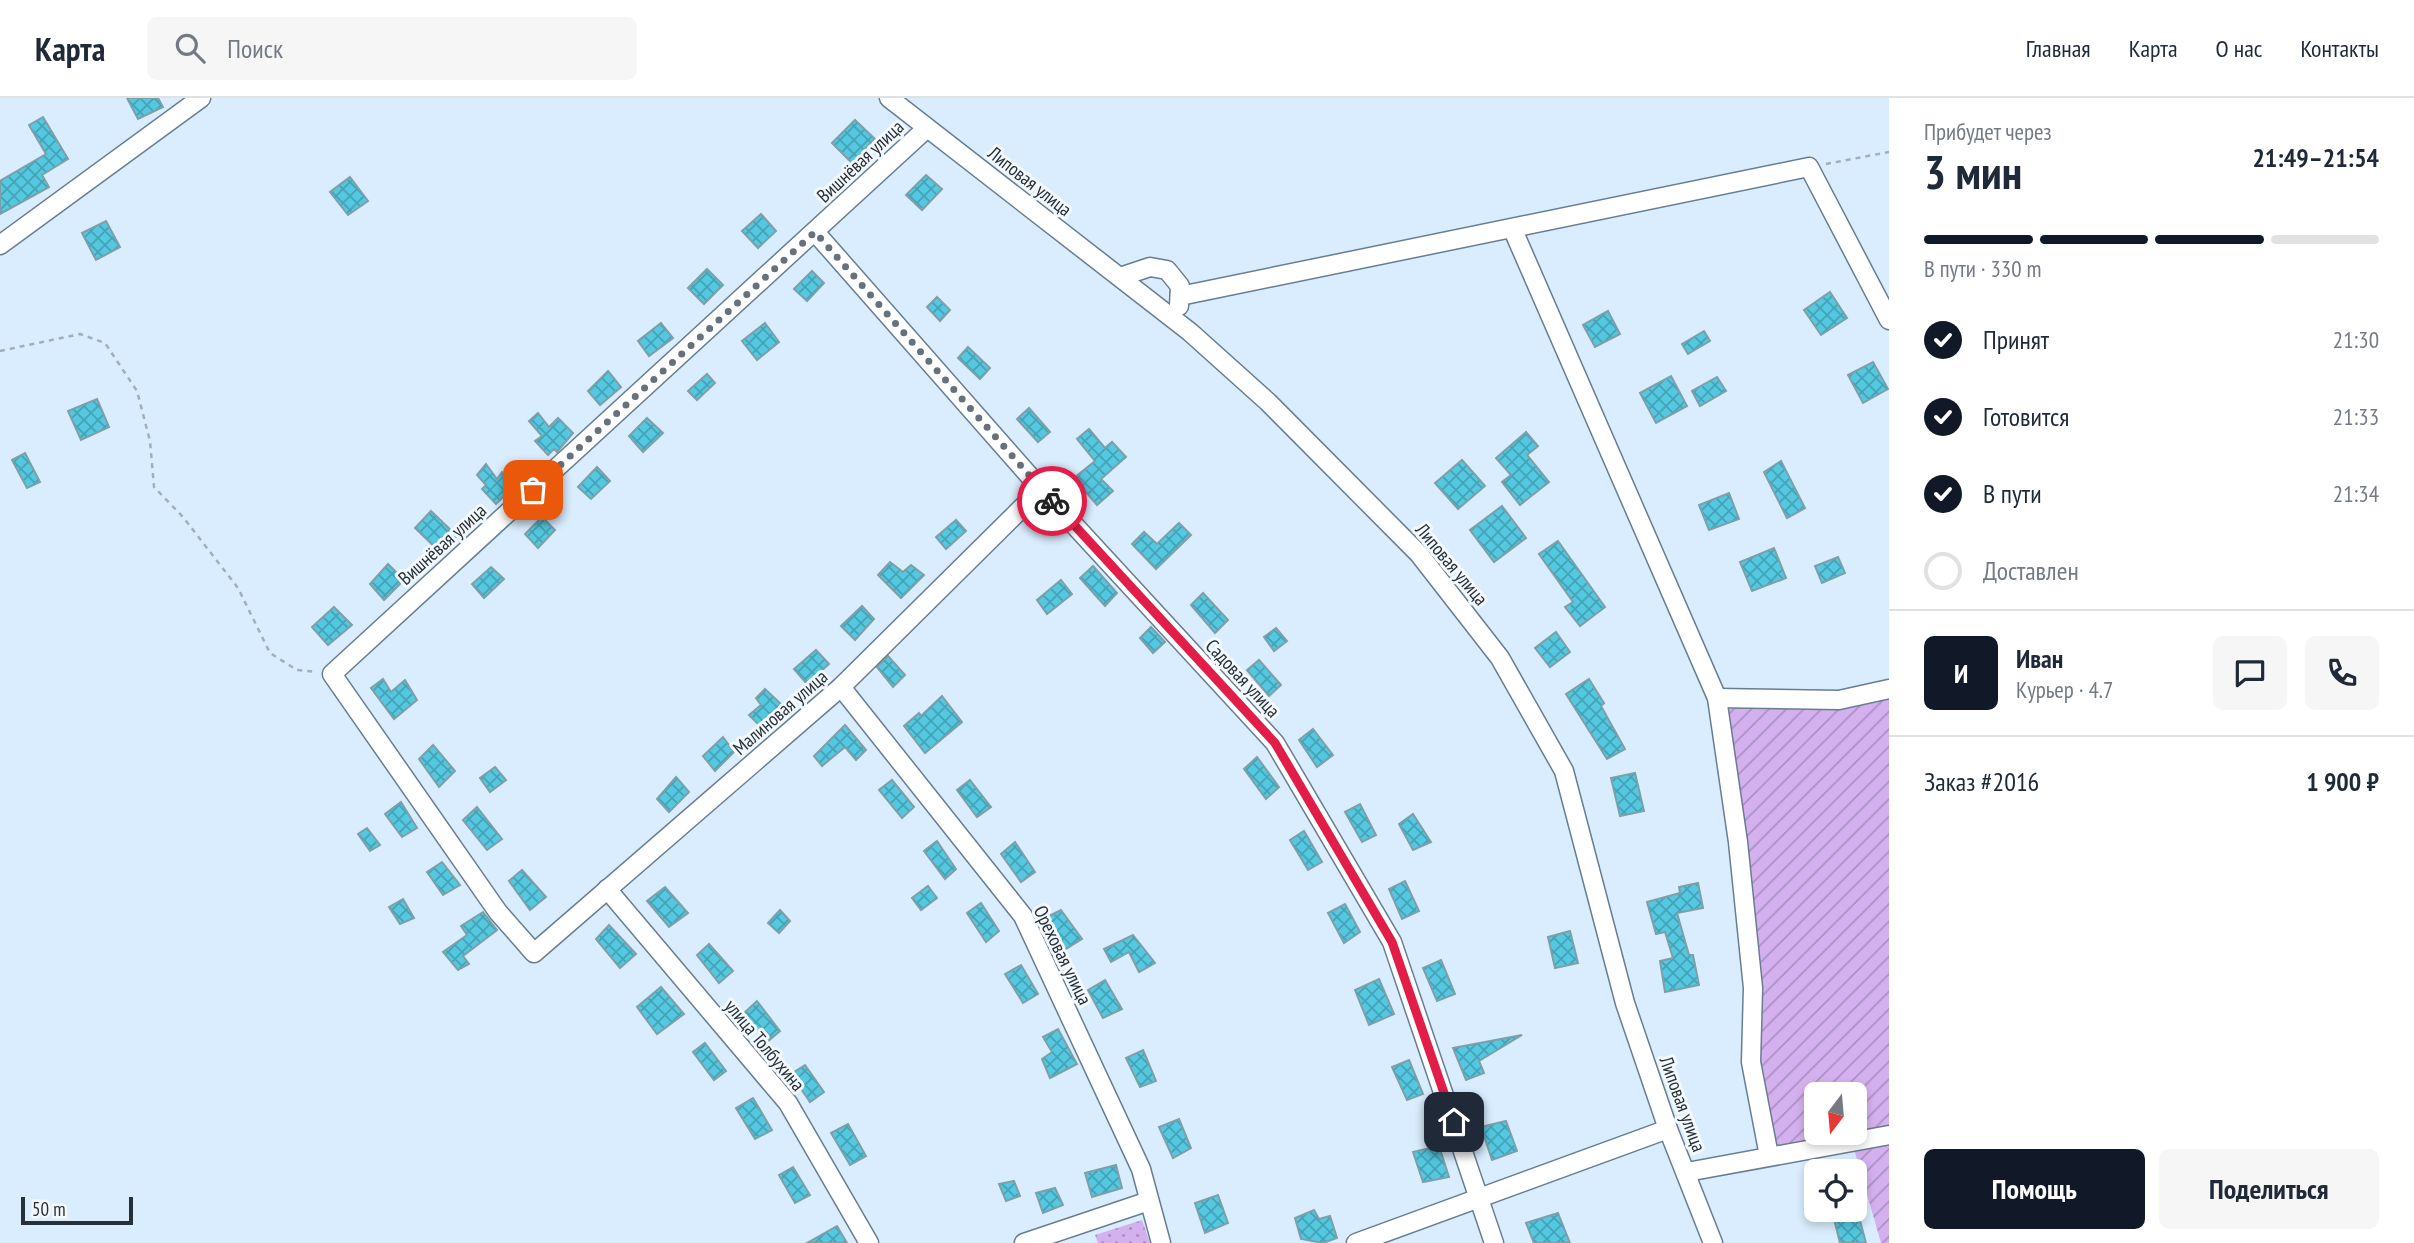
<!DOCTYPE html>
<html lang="ru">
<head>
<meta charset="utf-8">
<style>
	:root { --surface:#fff; --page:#f6f6f7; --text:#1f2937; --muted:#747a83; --line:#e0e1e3; --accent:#111827 }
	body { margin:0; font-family:"PT Sans Narrow",sans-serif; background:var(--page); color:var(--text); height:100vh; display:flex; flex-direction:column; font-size:26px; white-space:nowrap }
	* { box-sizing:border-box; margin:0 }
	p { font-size:23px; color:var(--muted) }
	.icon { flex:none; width:38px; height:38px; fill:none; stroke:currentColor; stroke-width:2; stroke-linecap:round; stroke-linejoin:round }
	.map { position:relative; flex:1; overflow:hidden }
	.panel { display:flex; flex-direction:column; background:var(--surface); width:525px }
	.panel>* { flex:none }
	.needle { width:46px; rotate:196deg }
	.controls { position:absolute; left:1804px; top:984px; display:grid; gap:14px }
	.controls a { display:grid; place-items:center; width:63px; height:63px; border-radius:10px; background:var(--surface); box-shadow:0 4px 10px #0003; font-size:35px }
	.scale { position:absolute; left:21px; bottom:18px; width:112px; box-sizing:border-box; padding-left:7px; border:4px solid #263038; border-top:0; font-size:19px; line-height:24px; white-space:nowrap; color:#263038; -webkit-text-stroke:5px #f3f8fc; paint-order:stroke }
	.pin { position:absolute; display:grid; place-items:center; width:60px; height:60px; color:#fff; margin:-30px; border-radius:14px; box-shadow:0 4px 10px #0006 }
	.courier { position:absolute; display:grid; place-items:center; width:70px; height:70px; margin:-35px; border:5px solid #e11d48; border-radius:50%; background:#fff; color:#222; box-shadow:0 2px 9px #0007 }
	.summary em { font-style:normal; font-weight:700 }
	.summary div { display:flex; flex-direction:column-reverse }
	.summary { display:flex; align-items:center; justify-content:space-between; height:119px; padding:0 35px }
	h1 { font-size:46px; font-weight:700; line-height:52px }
	.bar { display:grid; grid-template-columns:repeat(4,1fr); gap:10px 7px; align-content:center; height:84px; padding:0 35px }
	.bar i { height:9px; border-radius:5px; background:var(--line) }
	.bar .selected { background:var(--accent) }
	.bar p { grid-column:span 4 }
	.line { display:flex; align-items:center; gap:18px; padding:0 35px; border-top:2px solid var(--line) }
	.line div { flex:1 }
	.round { display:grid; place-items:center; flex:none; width:74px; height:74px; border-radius:10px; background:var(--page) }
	ol { padding:0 35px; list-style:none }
	li { display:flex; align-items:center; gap:21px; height:77px }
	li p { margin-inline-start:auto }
	li .icon { padding:7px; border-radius:50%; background:var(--accent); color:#fff; stroke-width:4 }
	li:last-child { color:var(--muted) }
	li i { width:38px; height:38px; border:4px solid var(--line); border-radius:50% }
	.action { display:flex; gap:14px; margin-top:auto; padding:14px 35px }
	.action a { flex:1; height:80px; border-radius:10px; background:var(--accent); color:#fff; font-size:28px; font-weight:700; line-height:80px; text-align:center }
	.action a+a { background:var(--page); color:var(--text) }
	header { display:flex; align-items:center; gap:42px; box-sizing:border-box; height:98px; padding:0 35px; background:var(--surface); border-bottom:2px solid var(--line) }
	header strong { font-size:33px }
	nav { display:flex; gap:38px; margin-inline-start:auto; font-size:24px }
	.search { width:490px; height:63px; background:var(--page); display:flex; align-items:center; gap:18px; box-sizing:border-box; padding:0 24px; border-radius:10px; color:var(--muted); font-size:26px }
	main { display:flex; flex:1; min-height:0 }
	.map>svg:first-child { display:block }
</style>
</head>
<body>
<header>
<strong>Карта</strong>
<div class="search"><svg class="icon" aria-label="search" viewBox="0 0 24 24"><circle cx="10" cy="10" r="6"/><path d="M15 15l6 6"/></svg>Поиск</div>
<nav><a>Главная</a><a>Карта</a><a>О нас</a><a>Контакты</a></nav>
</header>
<main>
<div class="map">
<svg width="1889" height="1145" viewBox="0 0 1889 1145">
	<defs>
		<pattern id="park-dots" width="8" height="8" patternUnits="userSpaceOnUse" patternTransform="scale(1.75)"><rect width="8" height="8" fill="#d4b0ef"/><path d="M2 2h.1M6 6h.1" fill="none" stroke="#ac90c3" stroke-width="1.8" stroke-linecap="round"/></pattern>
		<pattern id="garden-furrows" width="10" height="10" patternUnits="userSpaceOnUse" patternTransform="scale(1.75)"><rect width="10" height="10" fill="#d4b0ef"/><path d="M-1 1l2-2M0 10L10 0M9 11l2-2" fill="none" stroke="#ac90c3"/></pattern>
		<pattern id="building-cross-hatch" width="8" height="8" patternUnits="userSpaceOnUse" patternTransform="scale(1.75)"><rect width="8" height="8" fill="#53c8e0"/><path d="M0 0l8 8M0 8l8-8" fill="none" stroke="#45a3b7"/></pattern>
	</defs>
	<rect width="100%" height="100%" fill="#d9edfe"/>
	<path fill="url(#park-dots)" d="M1142,1122L1150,1145H1098L1095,1137Z"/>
	<path fill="url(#garden-furrows)" fill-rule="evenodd" d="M1889,591V1145H1881L1852,1044L1769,1058L1717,600ZM1816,996H1855V1034H1816Z"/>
	<g fill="url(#building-cross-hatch)" stroke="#7da0a8" stroke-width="2">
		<path d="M127,0H158L163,9L138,21Z"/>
		<path d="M43,19L68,61L42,77L49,89L0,116V83L46,56L29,27Z"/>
		<path d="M855,22L875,41L852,65L832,45Z"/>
		<path d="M926,77L942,91L922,112L906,97Z"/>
		<path d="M350,79L368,103L348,117L330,94Z"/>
		<path d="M761,116L776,133L758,150L742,133Z"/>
		<path d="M106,123L120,149L96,162L82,135Z"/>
		<path d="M707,171L723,187L704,206L688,190Z"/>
		<path d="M812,173L824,185L807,203L794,191Z"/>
		<path d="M1830,194L1847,220L1821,237L1804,212Z"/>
		<path d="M937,199L950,212L940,223L927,209Z"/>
		<path d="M1608,213L1620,236L1595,249L1583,227Z"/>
		<path d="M661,225L673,240L649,258L638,243Z"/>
		<path d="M765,225L779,244L757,262L742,243Z"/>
		<path d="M1704,233L1710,243L1688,256L1682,246Z"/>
		<path d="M968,249L990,270L980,281L958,260Z"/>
		<path d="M1873,264L1888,291L1863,305L1848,277Z"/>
		<path d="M608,273L621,289L600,307L588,293Z"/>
		<path d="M707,276L715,285L697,302L688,293Z"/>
		<path d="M1671,278L1687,308L1656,325L1640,295Z"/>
		<path d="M1717,279L1726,293L1700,308L1692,293Z"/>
		<path d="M97,301L109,329L81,342L68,313Z"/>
		<path d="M1029,310L1050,334L1038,344L1017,321Z"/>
		<path d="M538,315L549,329L558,320L573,335L557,354L554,351L548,357L535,343L542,338L529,323Z"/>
		<path d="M647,320L663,335L643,354L629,338Z"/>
		<path d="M1089,331L1105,350L1112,344L1126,359L1101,381L1113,393L1097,407L1074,380L1095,363L1077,341Z"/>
		<path d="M1526,334L1538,348L1527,357L1549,384L1520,407L1502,384L1511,377L1496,360Z"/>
		<path d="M25,355L40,384L27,390L12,362Z"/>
		<path d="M1462,362L1485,388L1458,411L1435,385Z"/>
		<path d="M1781,363L1805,410L1787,420L1764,374Z"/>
		<path d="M486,366L497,381L502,374L514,388L496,406L482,391L486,387L477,377Z"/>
		<path d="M597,369L610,383L591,401L578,389Z"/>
		<path d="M1729,395L1739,421L1709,432L1699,407Z"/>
		<path d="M1502,408L1526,440L1494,464L1470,432Z"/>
		<path d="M431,413L457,438L440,454L415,430Z"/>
		<path d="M542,419L555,432L538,450L525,436Z"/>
		<path d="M956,422L966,433L946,451L936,439Z"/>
		<path d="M1179,425L1191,437L1156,471L1132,446L1144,434L1157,446Z"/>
		<path d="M1558,443L1605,509L1580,528L1565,509L1573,504L1539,456Z"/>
		<path d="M1774,450L1786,480L1752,493L1740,464Z"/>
		<path d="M1838,459L1845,475L1822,485L1815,468Z"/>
		<path d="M890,464L903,474L911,467L924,477L901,500L878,477Z"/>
		<path d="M388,466L404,482L384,502L370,486Z"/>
		<path d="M1093,468L1117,495L1105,508L1080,480Z"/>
		<path d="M491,469L504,481L484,500L472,486Z"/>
		<path d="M1061,482L1072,496L1047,516L1037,502Z"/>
		<path d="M1203,495L1228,522L1215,535L1191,507Z"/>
		<path d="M862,508L874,521L855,542L841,528Z"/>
		<path d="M334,509L352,527L328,547L312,529Z"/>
		<path d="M1151,529L1165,544L1153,555L1140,540Z"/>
		<path d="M1276,530L1287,543L1274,553L1264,539Z"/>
		<path d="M1556,534L1570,554L1550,569L1535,550Z"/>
		<path d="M816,552L829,566L807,586L794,571Z"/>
		<path d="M888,558L905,577L893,589L877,569Z"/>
		<path d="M1259,562L1281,587L1269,598L1247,572Z"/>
		<path d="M383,581L391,594L405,582L417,602L394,621L371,590Z"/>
		<path d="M1589,581L1604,605L1601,608L1625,651L1607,661L1566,596Z"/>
		<path d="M765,591L783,608L760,628L749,617L761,607L756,600Z"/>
		<path d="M942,598L962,624L925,655L904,628L919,615L921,618Z"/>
		<path d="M845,627L866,652L856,662L845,649L822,668L814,658Z"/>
		<path d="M1313,631L1333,657L1317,669L1299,642Z"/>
		<path d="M723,639L734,654L715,673L703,658Z"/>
		<path d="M433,647L455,673L439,689L419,661Z"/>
		<path d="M1257,659L1279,689L1266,701L1244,671Z"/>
		<path d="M495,669L506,682L490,694L480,680Z"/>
		<path d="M1635,675L1644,713L1620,718L1611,680Z"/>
		<path d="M676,679L689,694L669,714L657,701Z"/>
		<path d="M892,682L914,709L902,720L879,692Z"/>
		<path d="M970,682L991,709L977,719L957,692Z"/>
		<path d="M401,704L417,730L402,739L385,716Z"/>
		<path d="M1360,706L1376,737L1362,744L1345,714Z"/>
		<path d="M477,709L502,741L487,752L463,722Z"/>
		<path d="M1413,716L1431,744L1413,752L1399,726Z"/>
		<path d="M367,730L380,747L370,753L358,736Z"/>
		<path d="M1304,733L1322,764L1308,772L1290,742Z"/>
		<path d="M937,743L956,771L945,781L924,753Z"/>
		<path d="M1015,744L1035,774L1021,784L1001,756Z"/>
		<path d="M442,764L460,787L443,797L427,774Z"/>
		<path d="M522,772L546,799L530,812L509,783Z"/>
		<path d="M1405,783L1419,813L1402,821L1389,791Z"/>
		<path d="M1698,785L1703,810L1677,815L1689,857H1693L1699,887L1665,894L1660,863L1673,860L1665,834L1656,836L1647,804L1680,795L1679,789Z"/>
		<path d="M928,788L937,800L921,812L912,800Z"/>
		<path d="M665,789L688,815L669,829L647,803Z"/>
		<path d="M403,801L414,820L400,826L389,809Z"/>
		<path d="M981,805L999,833L986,844L967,815Z"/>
		<path d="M1345,806L1360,834L1344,845L1328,815Z"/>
		<path d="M780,812L790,823L779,835L768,825Z"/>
		<path d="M1061,812L1082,841L1064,852L1045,820Z"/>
		<path d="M483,814L497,832L463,858L469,866L458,872L443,854L467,837L461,828Z"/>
		<path d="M609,827L636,856L620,870L596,841Z"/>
		<path d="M1570,833L1578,865L1555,870L1548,839Z"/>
		<path d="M1133,837L1155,865L1139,874L1129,854L1111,864L1104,851Z"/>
		<path d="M709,846L733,873L719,885L697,857Z"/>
		<path d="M1441,862L1455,896L1437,903L1423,870Z"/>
		<path d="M1021,867L1038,896L1023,905L1005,876Z"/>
		<path d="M1379,881L1394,916L1369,927L1355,892Z"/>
		<path d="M1105,882L1122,911L1103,920L1088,892Z"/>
		<path d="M661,889L684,916L657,936L637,909Z"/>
		<path d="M757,903L780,933L767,944L744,915Z"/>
		<path d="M1058,931L1077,966L1050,980L1042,961L1052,954L1043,939Z"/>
		<path d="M1522,937L1479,963L1484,975L1466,982L1453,950Z"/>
		<path d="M705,945L726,973L714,982L693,954Z"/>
		<path d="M1143,952L1156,983L1140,989L1126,960Z"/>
		<path d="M1409,962L1423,996L1407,1002L1392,969Z"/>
		<path d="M805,967L824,994L810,1004L791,976Z"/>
		<path d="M753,1000L772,1032L755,1041L736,1010Z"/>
		<path d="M1179,1021L1191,1050L1173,1060L1159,1029Z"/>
		<path d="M1506,1023L1517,1053L1492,1062L1481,1029Z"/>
		<path d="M848,1026L866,1058L850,1067L831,1035Z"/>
		<path d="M1439,1048L1449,1079L1423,1084L1413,1054Z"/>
		<path d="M1116,1067L1122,1090L1092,1099L1085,1075Z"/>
		<path d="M793,1069L810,1097L795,1105L779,1077Z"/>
		<path d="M1014,1083L1020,1098L1006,1103L999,1086Z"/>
		<path d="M1055,1090L1063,1107L1043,1115L1036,1095Z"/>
		<path d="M1218,1097L1228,1125L1205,1135L1195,1105Z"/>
		<path d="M1314,1112L1319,1121L1330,1118L1337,1140L1323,1145L1301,1141L1295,1120Z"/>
		<path d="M1558,1115L1570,1145H1534L1526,1125Z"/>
		<path d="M1858,1115L1866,1145H1840L1834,1121Z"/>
		<path d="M837,1128L847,1145H807Z"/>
	</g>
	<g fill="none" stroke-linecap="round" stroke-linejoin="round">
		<defs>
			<g id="minor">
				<path d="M889,0L1190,234L1268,304L1419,456L1500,560L1564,673L1625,905L1668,1031L1713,1145"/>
				<path d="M927,30L332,576L498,814L534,855L841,589L1041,391"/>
				<path d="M1513,132L1717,600L1738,744L1753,890L1751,964L1769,1058"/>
				<path d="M815,134L1041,391L1275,645L1392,844L1494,1145"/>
				<path d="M0,147L201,0"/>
				<path d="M1120,179L1150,169L1167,172L1180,188L1179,208"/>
				<path d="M1180,198L1809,69L1889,222"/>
				<path d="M841,589L1023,818L1141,1071L1161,1145"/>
				<path d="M1717,600L1839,602L1889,591"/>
				<path d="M607,791L788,1005L869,1145"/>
				<path d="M1687,1074L1889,1037"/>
				<path d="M1024,1145L1149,1103"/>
				<path d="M1356,1145L1668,1031"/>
			</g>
		</defs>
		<use href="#minor" stroke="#677d91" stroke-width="21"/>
		<g stroke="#9eafbd" stroke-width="2.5" stroke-dasharray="5 5" stroke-linecap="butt">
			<path d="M1826,66L1889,54"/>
			<path d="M0,253L80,236L105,245L137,293L150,343L154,389L183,419L238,490L270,555L297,572L316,574"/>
		</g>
		<use href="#minor" stroke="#fff" stroke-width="18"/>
	</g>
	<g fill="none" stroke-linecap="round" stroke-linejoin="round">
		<path stroke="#65727d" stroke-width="7" stroke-dasharray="0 12.6" d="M533,392L815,134L1052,403"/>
		<path stroke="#e11d48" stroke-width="9" d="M1052,403L1275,645L1392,844L1454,1024"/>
	</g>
	<g text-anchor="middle" stroke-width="6" stroke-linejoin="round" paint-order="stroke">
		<g font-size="19" fill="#263038" stroke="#f3f8fc">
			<text transform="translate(860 63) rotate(-43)" y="7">Вишнёвая улица</text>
			<text transform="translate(1030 83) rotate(38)" y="7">Липовая улица</text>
			<text transform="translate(442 446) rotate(-42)" y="7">Вишнёвая улица</text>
			<text transform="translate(1452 466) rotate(50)" y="7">Липовая улица</text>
			<text transform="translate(1243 580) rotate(47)" y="7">Садовая улица</text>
			<text transform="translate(780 614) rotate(-41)" y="7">Малиновая улица</text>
			<text transform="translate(1063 857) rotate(64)" y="7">Ореховая улица</text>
			<text transform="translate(765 947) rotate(50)" y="7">улица Толбухина</text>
			<text transform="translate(1683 1006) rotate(70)" y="7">Липовая улица</text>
		</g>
	</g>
</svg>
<div class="controls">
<a><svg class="needle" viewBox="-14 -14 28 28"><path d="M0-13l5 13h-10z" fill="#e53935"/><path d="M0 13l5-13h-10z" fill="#747a83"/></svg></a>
<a><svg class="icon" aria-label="locate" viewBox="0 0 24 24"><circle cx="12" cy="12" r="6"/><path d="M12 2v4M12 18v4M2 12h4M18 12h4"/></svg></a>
</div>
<div class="scale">50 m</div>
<div class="pin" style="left:533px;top:392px;background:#ea580c"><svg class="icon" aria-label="bag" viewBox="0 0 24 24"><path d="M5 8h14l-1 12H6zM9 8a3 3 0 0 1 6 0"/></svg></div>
<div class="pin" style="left:1454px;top:1024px;background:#1f2937"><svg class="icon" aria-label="home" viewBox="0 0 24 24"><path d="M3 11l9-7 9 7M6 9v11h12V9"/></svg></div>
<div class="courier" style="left:1052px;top:403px"><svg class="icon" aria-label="bike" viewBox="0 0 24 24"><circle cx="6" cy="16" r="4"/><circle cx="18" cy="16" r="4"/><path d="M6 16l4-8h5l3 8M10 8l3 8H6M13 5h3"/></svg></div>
</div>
<section class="panel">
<div class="summary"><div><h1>3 мин</h1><p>Прибудет через</p></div><em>21:49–21:54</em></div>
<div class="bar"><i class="selected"></i><i class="selected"></i><i class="selected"></i><i></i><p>В пути · 330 m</p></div>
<ol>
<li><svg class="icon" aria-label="check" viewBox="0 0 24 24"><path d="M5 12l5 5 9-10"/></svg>Принят<p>21:30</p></li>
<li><svg class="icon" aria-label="check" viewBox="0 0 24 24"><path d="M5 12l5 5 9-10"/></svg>Готовится<p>21:33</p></li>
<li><svg class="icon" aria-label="check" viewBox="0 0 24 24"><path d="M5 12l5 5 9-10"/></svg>В пути<p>21:34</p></li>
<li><i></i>Доставлен</li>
</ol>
<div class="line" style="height:126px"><b class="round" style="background:var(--accent);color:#fff">И</b><div><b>Иван</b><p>Курьер · 4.7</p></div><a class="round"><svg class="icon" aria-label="chat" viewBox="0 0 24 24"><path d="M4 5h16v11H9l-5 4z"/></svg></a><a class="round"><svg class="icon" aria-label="phone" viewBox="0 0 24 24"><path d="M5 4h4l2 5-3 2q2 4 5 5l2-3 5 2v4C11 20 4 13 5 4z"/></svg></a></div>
<div class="line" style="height:91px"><div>Заказ #2016</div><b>1 900 ₽</b></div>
<div class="action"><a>Помощь</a><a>Поделиться</a></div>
</section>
</main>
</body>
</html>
